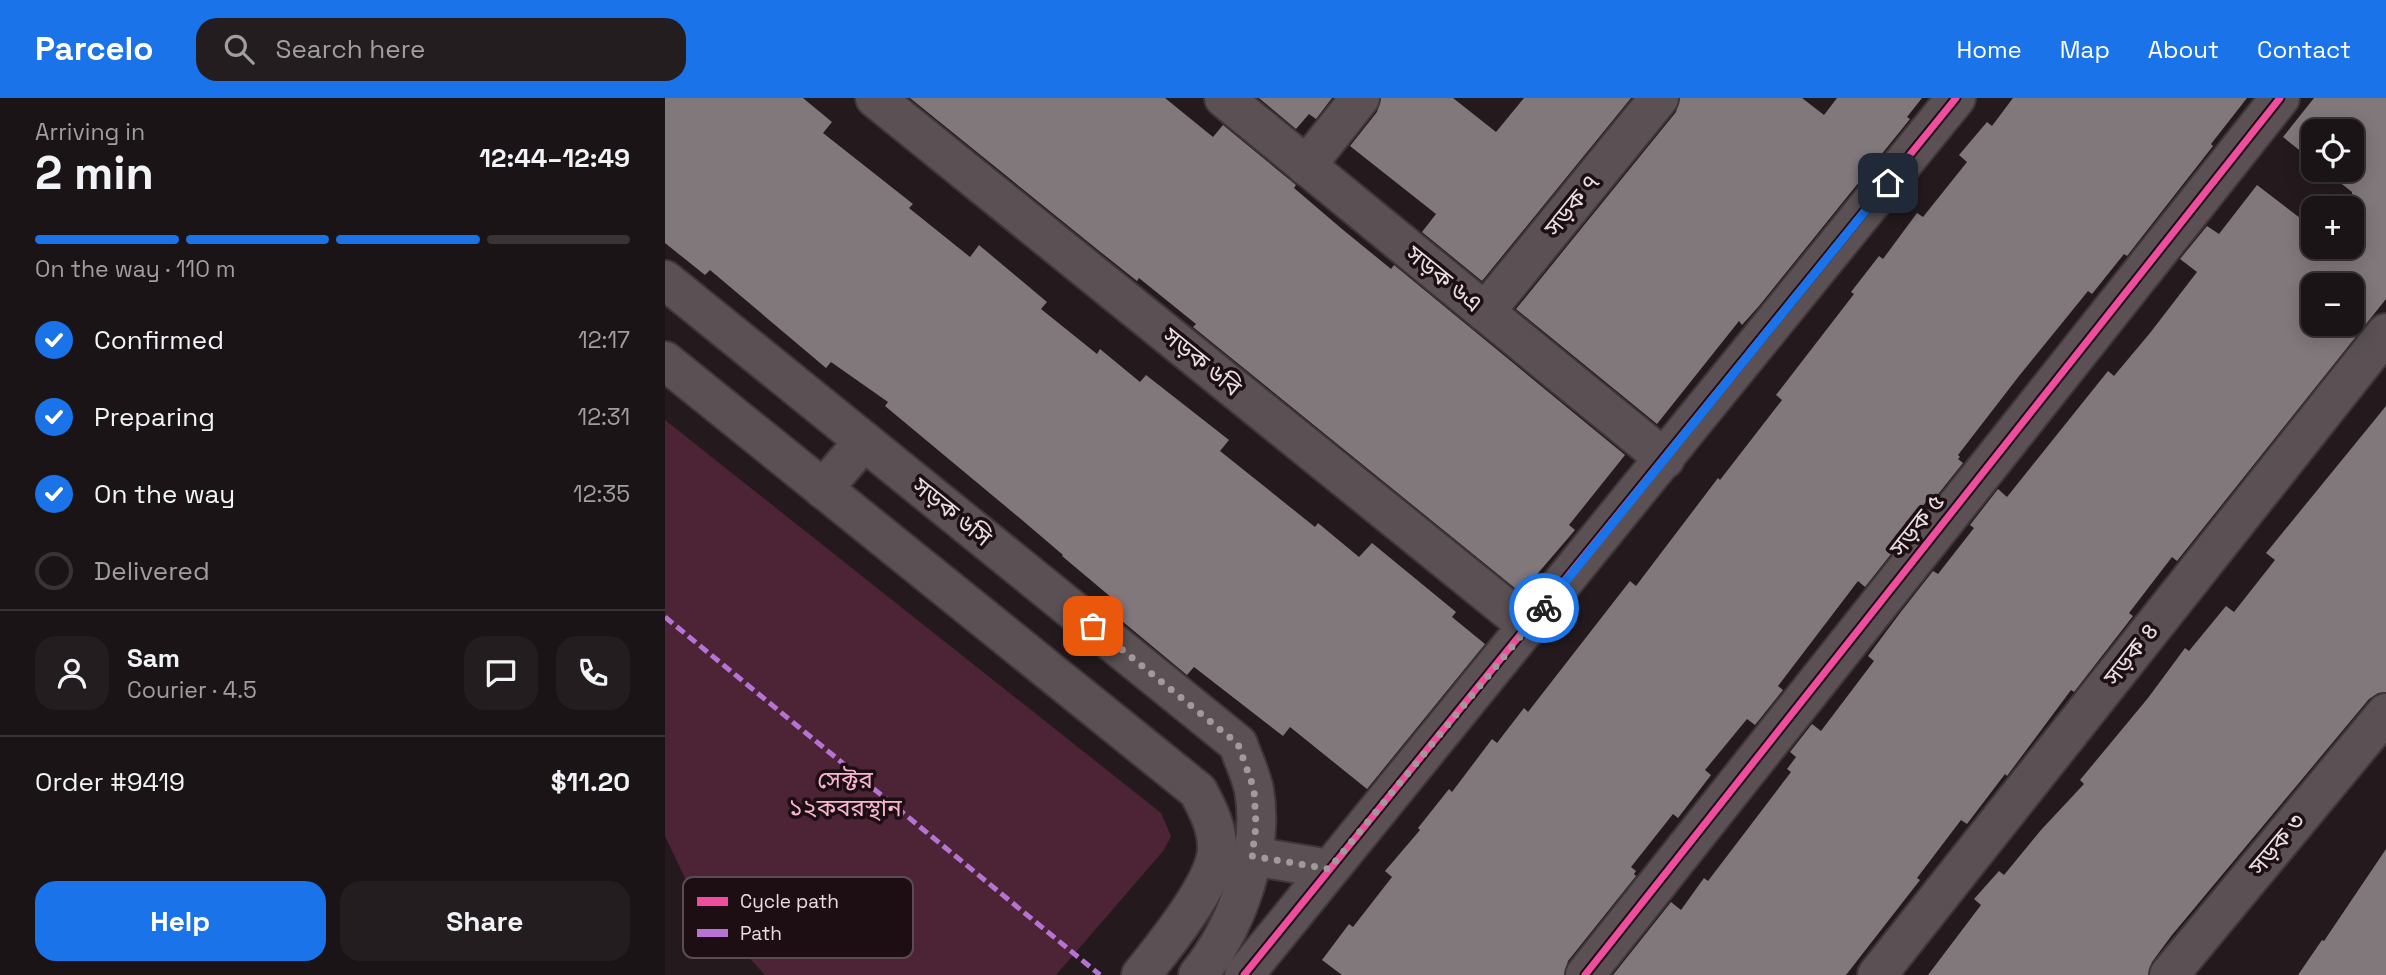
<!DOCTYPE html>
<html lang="en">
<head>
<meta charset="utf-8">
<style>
	:root { --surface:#1b1416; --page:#241d1f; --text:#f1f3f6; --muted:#a09ea1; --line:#393335; --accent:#1a73e8 }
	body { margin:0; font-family:"Space Grotesk","Noto Sans Bengali",sans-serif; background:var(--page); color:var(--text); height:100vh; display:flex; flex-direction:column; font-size:26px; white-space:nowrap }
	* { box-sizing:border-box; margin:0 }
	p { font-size:23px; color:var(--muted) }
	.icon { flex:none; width:38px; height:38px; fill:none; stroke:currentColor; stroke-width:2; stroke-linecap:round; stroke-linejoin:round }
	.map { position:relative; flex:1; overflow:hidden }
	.drawer { display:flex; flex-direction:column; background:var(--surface); width:665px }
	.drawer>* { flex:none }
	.fabs { position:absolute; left:1636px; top:21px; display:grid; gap:14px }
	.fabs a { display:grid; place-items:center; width:63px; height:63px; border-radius:14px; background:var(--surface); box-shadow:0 4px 18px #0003,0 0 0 2px var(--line); font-size:35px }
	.pin { position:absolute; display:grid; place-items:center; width:60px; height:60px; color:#fff; margin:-30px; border-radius:14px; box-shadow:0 4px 10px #0006 }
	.courier { position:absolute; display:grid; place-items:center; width:70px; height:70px; margin:-35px; border:5px solid #1a73e8; border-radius:50%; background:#fff; color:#222; box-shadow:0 2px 9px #0007 }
	.summary em { font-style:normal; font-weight:800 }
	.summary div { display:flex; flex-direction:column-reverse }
	.summary { display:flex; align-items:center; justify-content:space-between; height:119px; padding:0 35px }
	h1 { font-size:46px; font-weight:800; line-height:52px }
	.bar { display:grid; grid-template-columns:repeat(4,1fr); gap:10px 7px; align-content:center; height:84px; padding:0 35px }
	.bar i { height:9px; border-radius:5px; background:var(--line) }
	.bar .current { background:var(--accent) }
	.bar p { grid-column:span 4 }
	.line { display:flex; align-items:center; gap:18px; padding:0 35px; border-top:2px solid var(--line) }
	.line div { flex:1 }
	.round { display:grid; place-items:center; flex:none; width:74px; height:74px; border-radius:21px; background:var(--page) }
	ol { padding:0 35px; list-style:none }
	li { display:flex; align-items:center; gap:21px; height:77px }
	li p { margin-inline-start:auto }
	li .icon { padding:7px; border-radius:50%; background:var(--accent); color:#fff; stroke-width:4 }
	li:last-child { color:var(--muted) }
	li i { width:38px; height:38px; border:4px solid var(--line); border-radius:50% }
	.button { display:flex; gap:14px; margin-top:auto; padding:14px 35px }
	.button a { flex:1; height:80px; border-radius:21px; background:var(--accent); color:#fff; font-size:28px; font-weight:800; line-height:80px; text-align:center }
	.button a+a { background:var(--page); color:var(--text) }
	header { display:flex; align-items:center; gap:42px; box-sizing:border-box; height:98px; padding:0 35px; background:var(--accent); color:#fff }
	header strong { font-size:33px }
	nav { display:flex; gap:38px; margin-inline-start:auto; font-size:24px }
	.search { width:490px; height:63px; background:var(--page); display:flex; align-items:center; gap:18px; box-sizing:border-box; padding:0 24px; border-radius:21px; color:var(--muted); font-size:26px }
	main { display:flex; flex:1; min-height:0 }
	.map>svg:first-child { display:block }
</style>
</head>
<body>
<header>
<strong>Parcelo</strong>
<div class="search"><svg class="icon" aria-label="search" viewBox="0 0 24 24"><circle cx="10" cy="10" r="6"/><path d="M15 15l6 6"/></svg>Search here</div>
<nav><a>Home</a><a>Map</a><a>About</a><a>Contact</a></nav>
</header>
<main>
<section class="drawer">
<div class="summary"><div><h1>2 min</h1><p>Arriving in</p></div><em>12:44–12:49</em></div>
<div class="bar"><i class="current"></i><i class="current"></i><i class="current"></i><i></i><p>On the way · 110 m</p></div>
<ol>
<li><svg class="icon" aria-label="check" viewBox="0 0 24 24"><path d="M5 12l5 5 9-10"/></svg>Confirmed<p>12:17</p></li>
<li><svg class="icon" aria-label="check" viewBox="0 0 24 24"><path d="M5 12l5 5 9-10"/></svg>Preparing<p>12:31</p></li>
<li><svg class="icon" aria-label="check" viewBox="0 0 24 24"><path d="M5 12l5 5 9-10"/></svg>On the way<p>12:35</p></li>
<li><i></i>Delivered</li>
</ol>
<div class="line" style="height:126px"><a class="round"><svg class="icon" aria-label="person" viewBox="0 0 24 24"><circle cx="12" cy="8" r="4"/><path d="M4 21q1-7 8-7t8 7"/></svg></a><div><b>Sam</b><p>Courier · 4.5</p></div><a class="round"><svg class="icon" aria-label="chat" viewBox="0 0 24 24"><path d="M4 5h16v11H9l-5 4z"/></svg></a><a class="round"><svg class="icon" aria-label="phone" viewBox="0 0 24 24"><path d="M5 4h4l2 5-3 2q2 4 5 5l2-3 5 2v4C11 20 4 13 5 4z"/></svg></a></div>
<div class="line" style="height:91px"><div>Order #9419</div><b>$11.20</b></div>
<div class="button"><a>Help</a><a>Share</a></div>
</section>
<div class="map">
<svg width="1721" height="877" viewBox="0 0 1721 877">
	<rect width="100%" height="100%" fill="#241a1e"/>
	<path fill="#4d2435" d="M0,322L496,715L506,738L499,752L391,877H100L28,797L0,738Z"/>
	<g fill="#81787c" fill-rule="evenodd">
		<path d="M0,0H138L167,24L158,35L248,106L244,110L305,159L314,147L382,204L376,211L432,256L435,251L475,284L481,277L564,342L555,353L650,429L653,425L694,459L707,445L791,514L787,519L820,546L702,691L625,629L618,638L529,569L522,577L440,509L447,500L397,458L398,457L357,422L220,308L223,304L166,264L161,270L45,172L40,177L0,145Z"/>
		<path d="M245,0H500L548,39L558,27L631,87L629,90L677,131L726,171L729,167L960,357L904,427L910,432L856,495L528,229L531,226L474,180L472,183L433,152Z"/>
		<path d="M594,0H667L651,21L644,16L631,31Z"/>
		<path d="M716,0H788L831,34L859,0H966L817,183L757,134L771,116L685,48L712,14Z"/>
		<path d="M1015,0H1137L1159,17L1172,0H1257L1242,19L1245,21L1094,208L1077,227L1074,223L992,326L851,211L1011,14Z"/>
		<path d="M1348,0H1582L1546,46L1548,48L1462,158L1459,156L1427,196L1423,193L1354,278L1293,357L1295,359L1293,361L1298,365L1270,400L1266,397L1231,444L1234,446L1200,489L1193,483L1113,588L1118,592L1090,627L1082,621L1040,672L1046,677L1013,720L1008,716L966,769L971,773L969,776L971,778L903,863L899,877H677L657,862L684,826L688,829L727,779L720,773L755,732L753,730L784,691L787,694L827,641L832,645L859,610L863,614L965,483L971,488L1053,380L1055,382L1117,302L1111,297L1189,196L1186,194L1214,158L1218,161L1252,115L1258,119L1302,64L1294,57L1322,24L1327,28Z"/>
		<path d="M1649,0H1721V201L1512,463L1507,459L1464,515L1468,518L1409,594L1406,592L1342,678L1340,676L1302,726L1296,722L1252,780L1255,782L1181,877H948L1006,804L1016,812L1039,780L1043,783L1126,674L1122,671L1131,659L1125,654L1147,626L1156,633L1209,563L1203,558L1235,515L1268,473L1273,476L1309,430L1305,427L1333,391L1342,399L1443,273L1449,278L1485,235L1532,174L1515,161L1542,128L1554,136L1592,87L1648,130V149H1673L1687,160V94L1659,72H1687V33H1648V63L1618,39ZM1648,187H1687V226H1648Z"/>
		<path d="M1721,308V594L1713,595L1704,601L1507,837L1487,864L1483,877H1263L1316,807L1309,801L1334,773L1339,777L1376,732L1419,686L1415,682L1483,600L1520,550L1524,553L1561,508L1569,514L1610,462L1601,455Z"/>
		<path d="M1721,751V877H1633L1657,842L1659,843Z"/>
	</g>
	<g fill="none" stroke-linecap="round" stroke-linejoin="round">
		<defs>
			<g id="minor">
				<path d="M210,0L864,529"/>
				<path d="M559,0L1000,361"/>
				<path d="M641,68L695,0"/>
				<path d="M820,214L994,0"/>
				<path d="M587,758L664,771"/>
				<path d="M579,877L1291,0"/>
				<path d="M920,877L1615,0"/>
				<path d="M1212,877L1721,235"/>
				<path d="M1504,877L1721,615"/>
			</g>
			<g id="tertiary">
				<path d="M0,182L573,646C578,661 586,677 589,692C600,753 571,830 533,877"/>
				<path d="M0,263L533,693C543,712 553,730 552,753C549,787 498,850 476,877"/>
				<path d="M158,391L199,343"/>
			</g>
		</defs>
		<use href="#minor" stroke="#3f3639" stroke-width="42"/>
		<use href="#tertiary" stroke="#3f3639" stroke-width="42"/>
		<use href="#minor" stroke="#5b5155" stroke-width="38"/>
		<use href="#tertiary" stroke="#5b5155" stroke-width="38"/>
		<path stroke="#b673d3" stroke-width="5" stroke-dasharray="10 5" stroke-linecap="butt" d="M0,519L435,877"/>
		<defs>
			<g id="cycleway">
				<path d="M579,877L1291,0"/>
				<path d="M920,877L1615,0"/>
			</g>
		</defs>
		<use href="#cycleway" stroke="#1d0e14" stroke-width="11"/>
		<use href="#cycleway" stroke="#ef4d9e" stroke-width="7"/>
	</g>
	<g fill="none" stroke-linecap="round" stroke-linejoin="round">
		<path stroke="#a3999d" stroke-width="7" stroke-dasharray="0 12.6" d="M428,528L573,646L589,691L591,728L587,758L664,771L879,510"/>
		<path stroke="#1a73e8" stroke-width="9" d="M879,510L1223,85"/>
	</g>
	<g text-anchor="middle" stroke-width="7" stroke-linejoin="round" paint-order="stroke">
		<g font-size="24" fill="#e8dde1" stroke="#1d0e14">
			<text transform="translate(907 107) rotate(-51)" y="8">সড়ক ৭</text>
			<text transform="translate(779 181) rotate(39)" y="8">সড়ক ৬এ</text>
			<text transform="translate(537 264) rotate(39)" y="8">সড়ক ৬বি</text>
			<text transform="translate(287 414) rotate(39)" y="8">সড়ক ৬সি</text>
			<text transform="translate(1252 427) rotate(-52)" y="8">সড়ক ৫</text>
			<text transform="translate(1466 556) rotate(-52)" y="8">সড়ক ৪</text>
			<text transform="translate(1612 746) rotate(-50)" y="8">সড়ক ৩</text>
		</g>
		<g font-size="24" fill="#f8b5ce" stroke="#1d0e14">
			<text x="180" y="690">সেক্টর<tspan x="180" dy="28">১২কবরস্থান</tspan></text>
		</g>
	</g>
	<rect x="18" y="779" width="230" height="81" rx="10" fill="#1d0e14" stroke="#5a4c52" stroke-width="2"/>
	<rect x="32" y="799" width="31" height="9" fill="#ef4d9e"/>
	<rect x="32" y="831" width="31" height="8" fill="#b673d3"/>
	<g font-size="19" fill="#e8dde1">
		<text x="75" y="810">Cycle path</text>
		<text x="75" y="842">Path</text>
	</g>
</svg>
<div class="fabs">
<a><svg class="icon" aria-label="locate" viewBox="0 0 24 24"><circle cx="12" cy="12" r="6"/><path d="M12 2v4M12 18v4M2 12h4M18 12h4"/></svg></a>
<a>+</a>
<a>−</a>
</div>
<div class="pin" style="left:428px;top:528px;background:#ea580c"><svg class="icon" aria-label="bag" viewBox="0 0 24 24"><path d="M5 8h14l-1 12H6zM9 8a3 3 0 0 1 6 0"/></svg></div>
<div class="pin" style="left:1223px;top:85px;background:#1f2937"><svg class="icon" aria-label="home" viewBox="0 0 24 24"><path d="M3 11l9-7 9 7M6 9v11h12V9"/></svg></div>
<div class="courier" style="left:879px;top:510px"><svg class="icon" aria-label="bike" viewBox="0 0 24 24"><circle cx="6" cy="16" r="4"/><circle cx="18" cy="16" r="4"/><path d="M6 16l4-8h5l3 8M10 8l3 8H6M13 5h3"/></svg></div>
</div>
</main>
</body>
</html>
